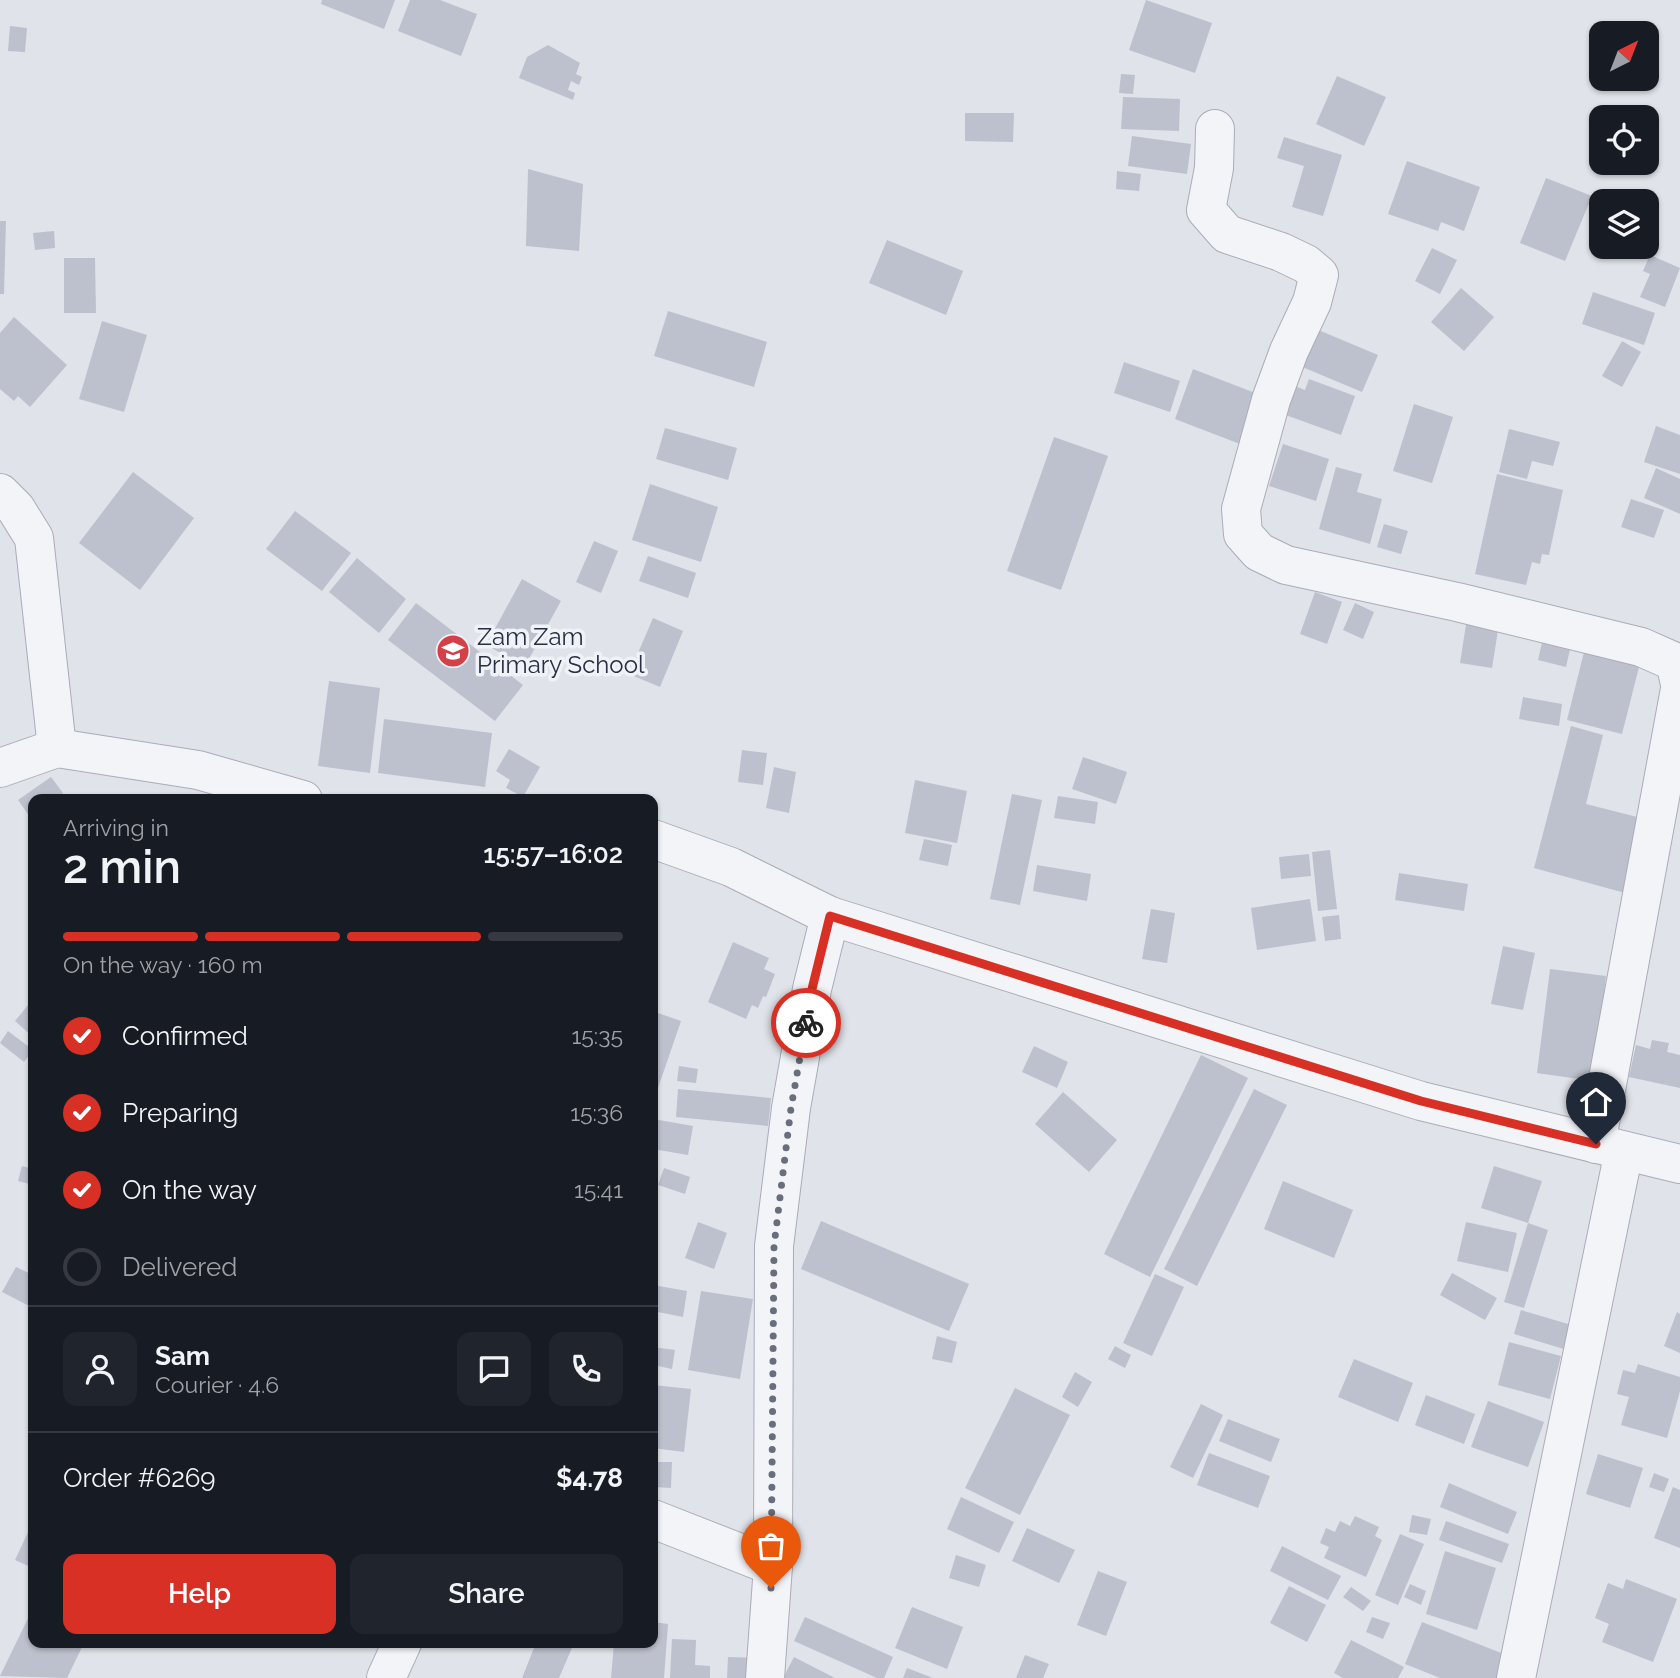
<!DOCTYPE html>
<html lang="en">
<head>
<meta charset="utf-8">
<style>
	:root { --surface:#171b24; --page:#20242c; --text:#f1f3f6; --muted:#9ea1a6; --line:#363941; --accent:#d93025 }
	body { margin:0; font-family:Raleway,sans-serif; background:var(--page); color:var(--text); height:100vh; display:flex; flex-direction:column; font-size:26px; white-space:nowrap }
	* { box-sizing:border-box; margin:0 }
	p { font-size:23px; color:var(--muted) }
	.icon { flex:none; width:38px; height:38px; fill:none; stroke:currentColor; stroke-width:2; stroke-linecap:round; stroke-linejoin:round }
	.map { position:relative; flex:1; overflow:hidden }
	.side { position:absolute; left:28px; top:794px; width:630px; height:854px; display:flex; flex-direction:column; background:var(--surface); border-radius:14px; box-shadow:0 2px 5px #0004 }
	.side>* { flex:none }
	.needle { width:46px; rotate:42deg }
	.fabs { position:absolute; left:1589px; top:21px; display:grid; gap:14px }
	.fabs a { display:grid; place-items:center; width:70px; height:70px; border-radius:14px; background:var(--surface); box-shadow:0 2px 5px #0004; font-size:35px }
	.pin { position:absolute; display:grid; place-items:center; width:60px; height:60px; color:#fff; margin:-72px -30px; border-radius:50% 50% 50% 0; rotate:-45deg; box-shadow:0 0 7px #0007 }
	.pin .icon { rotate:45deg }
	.courier { position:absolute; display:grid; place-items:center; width:70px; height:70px; margin:-35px; border:5px solid #d93025; border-radius:50%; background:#fff; color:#222; box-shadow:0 2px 9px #0007 }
	.headline em { font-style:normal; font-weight:600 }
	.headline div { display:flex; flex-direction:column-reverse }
	.headline { display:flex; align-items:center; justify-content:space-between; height:119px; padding:0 35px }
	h1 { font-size:46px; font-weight:600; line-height:52px }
	.bar { display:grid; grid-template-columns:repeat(4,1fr); gap:10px 7px; align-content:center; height:84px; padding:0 35px }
	.bar i { height:9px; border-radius:5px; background:var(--line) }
	.bar .on { background:var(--accent) }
	.bar p { grid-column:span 4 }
	.line { display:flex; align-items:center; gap:18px; padding:0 35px; border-top:2px solid var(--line) }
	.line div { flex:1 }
	.round { display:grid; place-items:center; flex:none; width:74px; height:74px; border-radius:14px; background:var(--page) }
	ol { padding:0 35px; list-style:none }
	li { display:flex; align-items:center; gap:21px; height:77px }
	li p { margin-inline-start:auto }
	li .icon { padding:7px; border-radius:50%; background:var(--accent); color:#fff; stroke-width:4 }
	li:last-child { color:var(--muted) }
	li i { width:38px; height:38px; border:4px solid var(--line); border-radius:50% }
	.primary-button { display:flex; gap:14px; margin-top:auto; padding:14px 35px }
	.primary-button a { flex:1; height:80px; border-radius:14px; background:var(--accent); color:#fff; font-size:28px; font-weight:600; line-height:80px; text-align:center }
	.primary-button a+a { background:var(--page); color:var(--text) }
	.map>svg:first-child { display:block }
</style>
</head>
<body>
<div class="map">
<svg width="1680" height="1678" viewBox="0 0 1680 1678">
	<rect width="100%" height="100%" fill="#e0e3e9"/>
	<g fill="#bdc1cd">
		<path d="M322,0H395L384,29L321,4Z"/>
		<path d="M410,0H440L477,14L461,56L398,31Z"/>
		<path d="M1146,0L1212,23L1195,73L1129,50Z"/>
		<path d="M10,26L27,28L25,52L8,51Z"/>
		<path d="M548,45L580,63L576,74L582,77L579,85L571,81L568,90L575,93L573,100L519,78L527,57Z"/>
		<path d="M1121,74L1135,75L1133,94L1119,93Z"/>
		<path d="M1337,76L1386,97L1364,146L1316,124Z"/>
		<path d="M1123,97L1180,99L1179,131L1121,129Z"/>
		<path d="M965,113H1014L1013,142L965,141Z"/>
		<path d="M1132,136L1191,144L1187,174L1128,166Z"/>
		<path d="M1284,137L1342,155L1323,216L1292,207L1304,166L1277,158Z"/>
		<path d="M1407,161L1480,187L1464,231L1441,222L1438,231L1388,214Z"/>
		<path d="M528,169L583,184L579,251L526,246Z"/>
		<path d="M1117,171L1141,174L1139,191L1116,189Z"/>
		<path d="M1546,178L1592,196L1565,261L1520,243Z"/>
		<path d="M0,221H6L4,294H0Z"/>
		<path d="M54,231L55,248L35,250L33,233Z"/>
		<path d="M887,240L963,271L946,315L869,283Z"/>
		<path d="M1432,248L1457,260L1440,294L1415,281Z"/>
		<path d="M1650,255L1680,268L1665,307L1640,297L1650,274L1643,271Z"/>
		<path d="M64,258H95L96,313H64Z"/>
		<path d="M1461,288L1494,317L1464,351L1431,322Z"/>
		<path d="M1593,292L1655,313L1644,345L1582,324Z"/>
		<path d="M668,311L767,342L754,387L654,356Z"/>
		<path d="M14,317L67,365L30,407L18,396L14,401L0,389V333Z"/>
		<path d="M102,321L147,335L124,412L79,399Z"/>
		<path d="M1316,329L1378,355L1362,392L1300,366Z"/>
		<path d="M1622,341L1641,352L1622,387L1602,376Z"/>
		<path d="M1124,362L1180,381L1170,412L1114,393Z"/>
		<path d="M1193,369L1263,396L1245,446L1175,419Z"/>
		<path d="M1309,379L1355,396L1341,435L1280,413L1290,384L1305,390Z"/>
		<path d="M1414,404L1453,417L1432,483L1393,471Z"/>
		<path d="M1656,426L1680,435V474L1644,462Z"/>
		<path d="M665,428L737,448L728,480L656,459Z"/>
		<path d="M1509,429L1560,442L1553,466L1532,461L1527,479L1499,472Z"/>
		<path d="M1054,437L1108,456L1061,590L1007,571Z"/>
		<path d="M1283,444L1329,459L1316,501L1269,486Z"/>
		<path d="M1336,467L1362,474L1357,492L1382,499L1370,544L1319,529Z"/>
		<path d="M1656,468L1680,479V514L1644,498Z"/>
		<path d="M133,472L194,518L140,590L79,543Z"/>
		<path d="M1497,474L1563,490L1549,555L1542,554L1540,564L1532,562L1526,585L1475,574Z"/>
		<path d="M650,484L718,507L701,562L632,540Z"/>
		<path d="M1631,499L1664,510L1654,538L1621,527Z"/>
		<path d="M295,511L351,553L322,591L266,549Z"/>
		<path d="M1384,524L1408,531L1401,554L1377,547Z"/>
		<path d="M594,541L618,551L601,593L576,582Z"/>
		<path d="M648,556L696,573L688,598L639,581Z"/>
		<path d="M357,558L406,599L379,633L329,592Z"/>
		<path d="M522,579L561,601L525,666L486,645Z"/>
		<path d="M1315,592L1342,602L1327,644L1300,634Z"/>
		<path d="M1470,599L1502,605L1492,668L1460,663Z"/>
		<path d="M416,603L523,685L495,721L388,640Z"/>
		<path d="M1355,603L1374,612L1363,639L1343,630Z"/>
		<path d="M653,618L683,631L660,687L629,674Z"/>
		<path d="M1543,638L1571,645L1566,667L1538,660Z"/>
		<path d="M1585,648L1640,663L1622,734L1567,720Z"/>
		<path d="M329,681L380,688L370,773L318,766Z"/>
		<path d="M1523,697L1562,704L1559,726L1519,719Z"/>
		<path d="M384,719L492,733L485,787L378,773Z"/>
		<path d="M1571,726L1603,735L1586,804L1645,819L1625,893L1534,868Z"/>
		<path d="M509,749L540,767L523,797L506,788L510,780L496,771Z"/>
		<path d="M742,750L767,753L763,785L738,782Z"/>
		<path d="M1083,757L1127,772L1116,804L1072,789Z"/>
		<path d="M774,767L796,772L789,813L766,808Z"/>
		<path d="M51,777L63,793L54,800H33V814L30,817L18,800Z"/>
		<path d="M915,780L967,791L957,843L905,833Z"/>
		<path d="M1012,794L1042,800L1020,905L990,899Z"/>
		<path d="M1058,796L1098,802L1095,824L1054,818Z"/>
		<path d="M924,839L952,845L948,866L919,860Z"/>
		<path d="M1330,850L1337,909L1318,911L1312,852Z"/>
		<path d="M1309,854L1311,876L1281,879L1279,857Z"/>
		<path d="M1037,865L1091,874L1087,901L1033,891Z"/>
		<path d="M1399,873L1468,884L1464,911L1395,900Z"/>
		<path d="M1310,899L1316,941L1257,950L1251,908Z"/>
		<path d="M1151,909L1175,913L1167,963L1142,959Z"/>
		<path d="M1339,915L1341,939L1325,941L1322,917Z"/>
		<path d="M733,942L769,958L764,969L775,974L766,997L763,996L758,1008L752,1005L746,1019L708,1002Z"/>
		<path d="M1503,946L1535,953L1523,1010L1491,1004Z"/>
		<path d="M1550,969L1606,976L1593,1081L1537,1073Z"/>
		<path d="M33,999V1037L15,1021Z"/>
		<path d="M655,1012L681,1021L657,1091L653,1090V1020Z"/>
		<path d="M8,1031L33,1050L24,1062L0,1043Z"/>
		<path d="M1652,1040L1669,1043L1667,1052L1680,1055V1088L1629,1077L1636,1045L1650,1049Z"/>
		<path d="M1034,1046L1068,1062L1057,1088L1022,1072Z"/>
		<path d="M1201,1055L1248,1078L1150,1277L1104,1254Z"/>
		<path d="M679,1066L698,1069L696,1083L677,1081Z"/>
		<path d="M678,1089L771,1098L768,1126L676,1117Z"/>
		<path d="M1254,1089L1287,1105L1197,1286L1164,1269Z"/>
		<path d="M1063,1092L1117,1140L1089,1172L1035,1124Z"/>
		<path d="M653,1119L693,1126L688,1155L653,1149Z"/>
		<path d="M22,1166L33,1169V1185L18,1181Z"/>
		<path d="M1494,1166L1542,1181L1528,1223L1548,1230L1524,1308L1504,1302L1528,1223L1481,1208Z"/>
		<path d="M664,1168L690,1177L685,1194L658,1185Z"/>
		<path d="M1283,1181L1353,1210L1334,1258L1264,1229Z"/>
		<path d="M821,1221L969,1284L949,1331L801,1269Z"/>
		<path d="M698,1222L727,1233L714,1269L685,1258Z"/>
		<path d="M1466,1222L1517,1233L1508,1272L1457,1261Z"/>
		<path d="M16,1267L33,1275V1308L2,1292Z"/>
		<path d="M1452,1273L1497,1298L1485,1320L1440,1295Z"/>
		<path d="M1155,1274L1184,1287L1152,1356L1123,1343Z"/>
		<path d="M653,1285L687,1291L683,1317L653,1311Z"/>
		<path d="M701,1291L753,1299L740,1379L688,1370Z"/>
		<path d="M1521,1310L1575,1326L1567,1350L1514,1334Z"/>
		<path d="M1677,1312L1680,1314V1353L1664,1346Z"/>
		<path d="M937,1336L957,1342L952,1363L932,1359Z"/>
		<path d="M1509,1342L1561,1356L1550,1399L1498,1385Z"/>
		<path d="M1115,1346L1131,1355L1125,1368L1108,1359Z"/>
		<path d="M653,1347L675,1350L672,1369L653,1365Z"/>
		<path d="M1354,1359L1413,1383L1398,1422L1338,1397Z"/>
		<path d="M1638,1364L1680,1377V1391L1667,1438L1621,1425L1629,1397L1617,1394L1623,1370L1635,1373Z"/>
		<path d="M1075,1372L1092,1382L1078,1407L1062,1397Z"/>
		<path d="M653,1385L691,1389L684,1452L653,1448Z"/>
		<path d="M1015,1388L1070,1415L1020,1515L965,1488Z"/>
		<path d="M1426,1395L1475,1414L1464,1444L1415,1425Z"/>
		<path d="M1488,1401L1544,1422L1528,1467L1471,1447Z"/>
		<path d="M1201,1404L1223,1415L1193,1478L1170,1467Z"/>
		<path d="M1228,1419L1280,1439L1271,1462L1219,1441Z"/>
		<path d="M1209,1453L1270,1476L1258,1508L1197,1485Z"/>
		<path d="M1598,1454L1643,1468L1630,1508L1586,1494Z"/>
		<path d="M653,1462H672L671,1488L653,1487Z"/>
		<path d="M1654,1473L1669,1479L1664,1492L1649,1487Z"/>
		<path d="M1449,1483L1517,1512L1508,1534L1440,1507Z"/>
		<path d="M1673,1487L1680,1490V1548L1654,1538Z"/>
		<path d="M961,1497L1014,1522L999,1553L947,1529Z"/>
		<path d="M1412,1515L1431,1519L1427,1535L1409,1532Z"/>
		<path d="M1355,1516L1379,1527L1375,1536L1382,1540L1366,1577L1324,1558L1329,1547L1320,1543L1326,1528L1335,1532L1340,1521L1350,1526Z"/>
		<path d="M1446,1521L1509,1544L1502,1563L1439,1540Z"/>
		<path d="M1027,1528L1075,1550L1059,1583L1012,1561Z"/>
		<path d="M29,1530L33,1532V1568L15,1560Z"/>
		<path d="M1400,1534L1424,1544L1398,1605L1375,1595Z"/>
		<path d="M1282,1546L1341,1576L1328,1600L1270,1571Z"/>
		<path d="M1445,1551L1496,1568L1477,1630L1426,1614Z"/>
		<path d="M956,1555L986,1565L979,1587L949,1578Z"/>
		<path d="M1098,1571L1127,1582L1106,1636L1077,1625Z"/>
		<path d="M1626,1579L1677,1599L1653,1662L1602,1642L1609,1624L1595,1618L1608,1583L1623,1589Z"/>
		<path d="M1410,1584L1426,1591L1421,1605L1404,1597Z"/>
		<path d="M1289,1586L1326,1605L1307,1642L1270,1623Z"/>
		<path d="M1351,1587L1371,1601L1363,1611L1343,1597Z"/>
		<path d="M912,1607L963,1627L947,1669L895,1648Z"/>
		<path d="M33,1608V1643H84L67,1678L0,1676Z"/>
		<path d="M805,1617L893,1657L884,1678H877L794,1641Z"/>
		<path d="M1372,1617L1390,1623L1383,1639L1366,1632Z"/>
		<path d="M653,1622L668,1624L664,1678H611L614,1643H653Z"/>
		<path d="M1422,1622L1509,1656L1500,1678H1440L1405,1664Z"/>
		<path d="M672,1639L696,1640L695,1665L710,1666V1678H670Z"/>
		<path d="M1351,1640L1404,1667L1398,1678H1343L1334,1673Z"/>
		<path d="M536,1643H574L559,1678H522Z"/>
		<path d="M1025,1655L1049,1664L1043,1678H1016Z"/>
		<path d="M728,1657L761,1658L760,1678H727Z"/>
		<path d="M794,1657L835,1678H783Z"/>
		<path d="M907,1668L933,1678H903Z"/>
	</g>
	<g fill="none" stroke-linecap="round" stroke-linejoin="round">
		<defs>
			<g id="minor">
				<path d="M1215,129L1214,168L1206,210L1227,234L1281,252L1306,264L1319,275L1312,302L1289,351L1271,400L1241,509L1243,534L1259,552L1286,565L1457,602L1641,647L1675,662L1680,684"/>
				<path d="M0,493L16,509L34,538L57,748"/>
				<path d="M0,768L57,748L198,770L303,800"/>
				<path d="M653,839L731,867L830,916L1421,1101L1680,1164"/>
				<path d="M1596,1144L1680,689"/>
				<path d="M653,1519L773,1566"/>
				<path d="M386,1678L402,1643"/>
				<path d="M765,1678L773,1566L774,1246L791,1108L812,989L830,916"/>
				<path d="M1516,1678L1624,1151"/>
			</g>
		</defs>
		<use href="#minor" stroke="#a9adb7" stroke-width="40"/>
		<use href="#minor" stroke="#f3f4f8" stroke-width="38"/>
	</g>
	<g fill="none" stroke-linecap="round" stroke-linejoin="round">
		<path stroke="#686e7c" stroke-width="7" stroke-dasharray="0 12.6" d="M771,1588L774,1246L791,1108L806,1023"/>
		<path stroke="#d93025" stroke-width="9" d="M806,1023L812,989L830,916L1421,1101L1596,1144"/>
	</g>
	<defs>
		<symbol id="school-disc" viewBox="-11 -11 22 22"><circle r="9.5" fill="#d43f48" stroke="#eff2f7"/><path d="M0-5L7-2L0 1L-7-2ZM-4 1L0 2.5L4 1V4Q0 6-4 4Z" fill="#fff"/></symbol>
	</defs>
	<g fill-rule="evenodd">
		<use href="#school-disc" x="434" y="632" width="38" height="38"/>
	</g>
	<g text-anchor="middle" stroke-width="7" stroke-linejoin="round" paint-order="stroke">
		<g font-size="24" fill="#282f42" stroke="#eff2f7" text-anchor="start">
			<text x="477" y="645">Zam Zam<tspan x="477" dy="28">Primary School</tspan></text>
		</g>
	</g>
</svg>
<div class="fabs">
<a><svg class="needle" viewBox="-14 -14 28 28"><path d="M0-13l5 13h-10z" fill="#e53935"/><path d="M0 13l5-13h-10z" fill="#9ea1a6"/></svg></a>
<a><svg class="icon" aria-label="locate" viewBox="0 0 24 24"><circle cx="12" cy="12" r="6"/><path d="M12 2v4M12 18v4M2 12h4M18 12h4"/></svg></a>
<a><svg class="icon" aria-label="layers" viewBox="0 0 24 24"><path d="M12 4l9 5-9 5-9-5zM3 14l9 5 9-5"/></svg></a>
</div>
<div class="pin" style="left:771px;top:1588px;background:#ea580c"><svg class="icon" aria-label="bag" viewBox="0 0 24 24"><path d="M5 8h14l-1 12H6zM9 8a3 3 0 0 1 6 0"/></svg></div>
<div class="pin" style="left:1596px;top:1144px;background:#1f2937"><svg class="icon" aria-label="home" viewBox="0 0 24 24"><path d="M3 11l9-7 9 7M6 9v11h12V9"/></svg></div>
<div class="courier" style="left:806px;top:1023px"><svg class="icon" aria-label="bike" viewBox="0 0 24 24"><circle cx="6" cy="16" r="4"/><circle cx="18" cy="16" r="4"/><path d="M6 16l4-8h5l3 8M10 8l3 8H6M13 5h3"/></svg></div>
<section class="side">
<div class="headline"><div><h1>2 min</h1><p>Arriving in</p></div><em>15:57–16:02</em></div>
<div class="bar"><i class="on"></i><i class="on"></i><i class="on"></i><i></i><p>On the way · 160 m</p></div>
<ol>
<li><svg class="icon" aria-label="check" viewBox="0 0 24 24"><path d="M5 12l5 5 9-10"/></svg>Confirmed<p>15:35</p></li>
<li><svg class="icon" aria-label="check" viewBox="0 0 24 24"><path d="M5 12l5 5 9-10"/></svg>Preparing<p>15:36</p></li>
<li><svg class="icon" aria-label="check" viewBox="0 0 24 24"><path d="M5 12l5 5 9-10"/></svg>On the way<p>15:41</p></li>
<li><i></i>Delivered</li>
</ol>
<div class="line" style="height:126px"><a class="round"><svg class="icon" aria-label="person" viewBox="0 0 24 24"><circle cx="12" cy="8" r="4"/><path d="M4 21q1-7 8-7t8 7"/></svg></a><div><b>Sam</b><p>Courier · 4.6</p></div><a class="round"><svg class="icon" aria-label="chat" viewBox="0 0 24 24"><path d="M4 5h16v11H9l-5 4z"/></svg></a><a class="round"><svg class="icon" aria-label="phone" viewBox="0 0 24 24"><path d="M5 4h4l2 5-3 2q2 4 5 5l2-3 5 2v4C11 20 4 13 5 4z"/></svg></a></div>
<div class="line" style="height:91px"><div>Order #6269</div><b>$4.78</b></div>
<div class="primary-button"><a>Help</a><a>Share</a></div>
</section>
</div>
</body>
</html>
